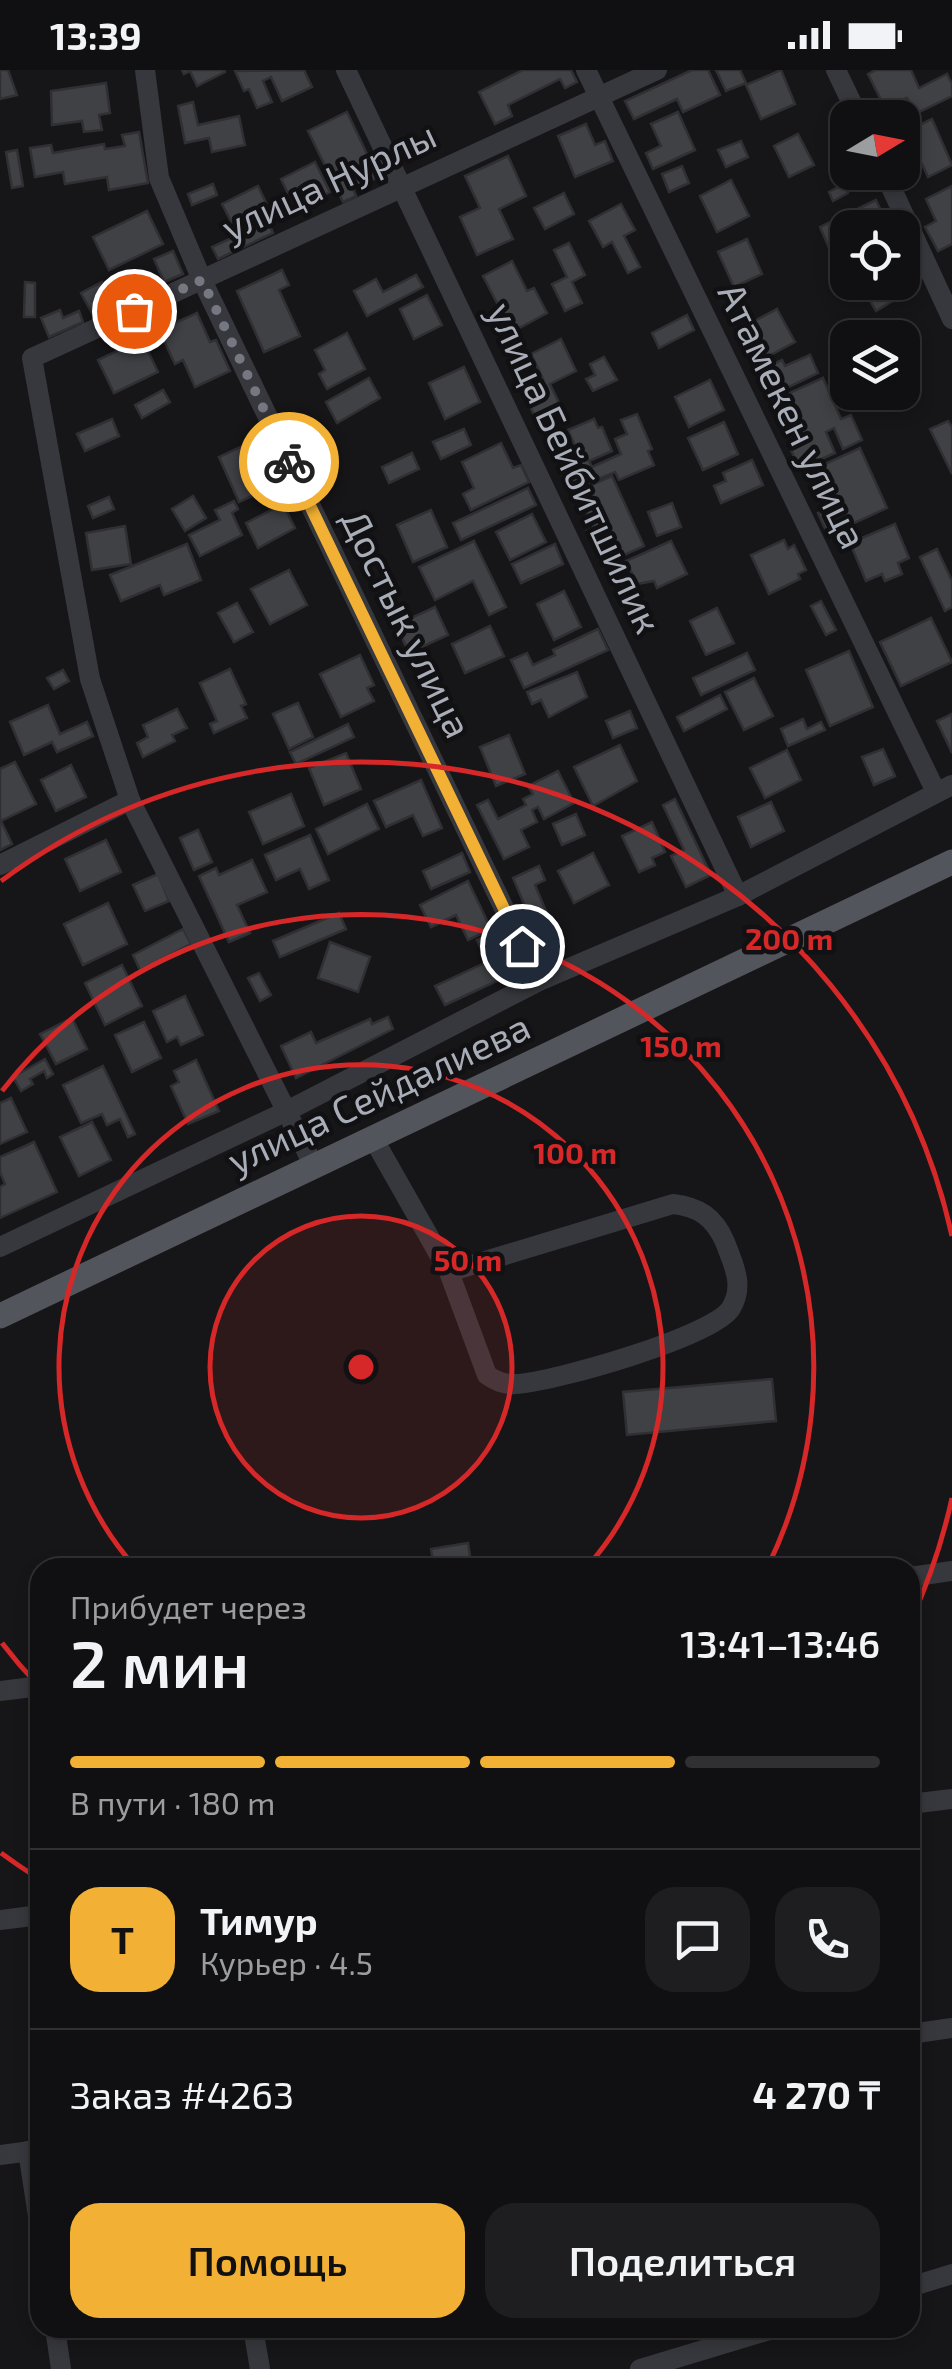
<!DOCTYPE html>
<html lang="ru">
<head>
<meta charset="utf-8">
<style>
	:root { --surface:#101012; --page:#1e1e20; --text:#f1f3f6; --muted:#9c9d9f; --line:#303032; --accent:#f2b134 }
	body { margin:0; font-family:"Exo 2",sans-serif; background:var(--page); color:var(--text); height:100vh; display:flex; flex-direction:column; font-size:38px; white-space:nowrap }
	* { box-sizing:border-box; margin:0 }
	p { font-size:32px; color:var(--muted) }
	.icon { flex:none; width:55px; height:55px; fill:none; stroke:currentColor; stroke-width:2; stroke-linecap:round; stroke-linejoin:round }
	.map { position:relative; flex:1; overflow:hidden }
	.panel { position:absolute; left:30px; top:1488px; width:890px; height:780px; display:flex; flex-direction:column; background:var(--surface); border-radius:30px; box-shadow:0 5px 15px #0003,0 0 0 2px var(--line) }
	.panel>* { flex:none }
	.needle { width:65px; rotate:80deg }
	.buttons { position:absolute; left:830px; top:30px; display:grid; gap:20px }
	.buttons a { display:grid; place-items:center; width:90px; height:90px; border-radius:20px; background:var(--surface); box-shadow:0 5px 15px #0003,0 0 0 2px var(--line); font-size:50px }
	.pin { position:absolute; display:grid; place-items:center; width:85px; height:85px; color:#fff; margin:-42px; border:5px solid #fff; border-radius:50%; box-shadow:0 2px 10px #0007 }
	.courier { position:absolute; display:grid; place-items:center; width:100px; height:100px; margin:-50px; border:8px solid #f2b134; border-radius:50%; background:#fff; color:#222; box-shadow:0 2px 12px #0007 }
	.summary em { font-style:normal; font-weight:600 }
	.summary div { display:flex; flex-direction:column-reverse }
	.summary { display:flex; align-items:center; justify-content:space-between; height:170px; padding:0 40px }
	h1 { font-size:65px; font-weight:600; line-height:75px }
	.bar { display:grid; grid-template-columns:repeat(4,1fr); gap:15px 10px; align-content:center; height:120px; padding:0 40px }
	.bar i { height:12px; border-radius:8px; background:var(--line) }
	.bar .active { background:var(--accent) }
	.bar p { grid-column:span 4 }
	.line { display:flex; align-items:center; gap:25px; padding:0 40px; border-top:2px solid var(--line) }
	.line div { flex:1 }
	.round { display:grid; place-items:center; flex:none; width:105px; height:105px; border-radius:30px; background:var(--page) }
	.cta { display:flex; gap:20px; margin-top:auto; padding:20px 40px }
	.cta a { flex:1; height:115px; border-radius:30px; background:var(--accent); color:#111; font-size:40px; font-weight:600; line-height:115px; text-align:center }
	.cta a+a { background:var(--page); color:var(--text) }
	.status { display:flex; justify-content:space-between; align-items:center; height:70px; padding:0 50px; background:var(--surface); direction:ltr }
	.status svg { height:28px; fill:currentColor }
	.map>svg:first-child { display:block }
</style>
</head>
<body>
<div class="status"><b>13:39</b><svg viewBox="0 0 49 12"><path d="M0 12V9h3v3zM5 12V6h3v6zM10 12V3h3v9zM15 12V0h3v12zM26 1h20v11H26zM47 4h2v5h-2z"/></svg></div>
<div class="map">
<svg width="952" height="2299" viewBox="0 0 952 2299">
	<rect width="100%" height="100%" fill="#161618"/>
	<g fill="#404145" stroke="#303034" stroke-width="2.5">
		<path d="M0,0H8L17,25L0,29Z"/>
		<path d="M182,0H224L225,2L197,16L190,1L184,4Z"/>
		<path d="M304,0L312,17L282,31L271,7L263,11L272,32L257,38L249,19L244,21L235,1Z"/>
		<path d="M523,0H571L577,12L565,18L560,9L508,35L512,46L495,54L479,22Z"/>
		<path d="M692,0H708L720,25L683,42L677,29L634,49L625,31Z"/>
		<path d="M716,0H740L746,13L726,21Z"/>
		<path d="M781,0L795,34L761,49L746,15Z"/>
		<path d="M876,0H911L919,18L947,4L952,14V26L915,44L907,28L885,38L868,4Z"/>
		<path d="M106,13L110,43L99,45L102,60L84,62L82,51L52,55L51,21Z"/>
		<path d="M193,32L198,55L239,46L245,75L212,82L209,68L185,73L178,36Z"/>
		<path d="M347,42L378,107L353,119L356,126L343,132L308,61Z"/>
		<path d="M678,42L695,80L653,99L646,83L661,76L651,54Z"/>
		<path d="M932,49L952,95L928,107L922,94L910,100L902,84V63Z"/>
		<path d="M586,54L595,75L605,71L613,91L575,107L558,66Z"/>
		<path d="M139,62L148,113L109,120L107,107L65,114L63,102L35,107L30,78L51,75L53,83L104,74L105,79L125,76L122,65Z"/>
		<path d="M798,64L814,95L789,107L774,76Z"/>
		<path d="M741,71L748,87L726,97L718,80Z"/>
		<path d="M17,80L23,116L12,118L6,82Z"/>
		<path d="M508,86L526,126L499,139L513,169L477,185L460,147L480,138L465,106Z"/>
		<path d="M315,92L330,122L296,140L281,109Z"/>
		<path d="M682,96L689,113L669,122L662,104Z"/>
		<path d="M731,110L749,146L717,162L700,126Z"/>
		<path d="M213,114L217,125L192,135L188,124Z"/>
		<path d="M844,114L848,123L833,131L829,122Z"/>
		<path d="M258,116L270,141L235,159L222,134Z"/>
		<path d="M952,116V174L938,181L925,157L936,151L926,129Z"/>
		<path d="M564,123L574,144L545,159L534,138Z"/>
		<path d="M876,130L889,158H848V191L837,196L820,157Z"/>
		<path d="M621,134L635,160L624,166L640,197L628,203L612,172L603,177L589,151Z"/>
		<path d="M147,141L163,174L109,200L93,167Z"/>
		<path d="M268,151L273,163L218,189L212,177Z"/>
		<path d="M747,169L762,204L734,217L718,182Z"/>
		<path d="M569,173L585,205L572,212L582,233L565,241L552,214L567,207L554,180Z"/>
		<path d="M173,181L183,204L164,212L154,189Z"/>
		<path d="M512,191L527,221L534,218L547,243L512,262L483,206Z"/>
		<path d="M282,200L289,215L279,220L300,266L264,282L237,221Z"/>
		<path d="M416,205L423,217L367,246L354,221L376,209L383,222Z"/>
		<path d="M25,212L35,213V247H24Z"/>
		<path d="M102,212L115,235L94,247L81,223Z"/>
		<path d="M859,212H895L902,225L876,241Z"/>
		<path d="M427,225L442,255L414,269L400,239Z"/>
		<path d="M777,239L795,272L763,289L745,256Z"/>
		<path d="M60,240L63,248L79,241L83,252L49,267L41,248Z"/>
		<path d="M197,243L210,272L216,270L230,301L195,317L183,290L175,294L159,260Z"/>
		<path d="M687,245L694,260L659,278L652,263Z"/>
		<path d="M347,263L365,299L327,319L319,304L325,300L315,280Z"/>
		<path d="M142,269L158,302L114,323L98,290Z"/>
		<path d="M561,269L576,301L550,314L560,335L535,347L522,319L543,309L531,284Z"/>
		<path d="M810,285L818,303L768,327L756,302L782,290L785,296Z"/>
		<path d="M604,287L617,310L593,321L586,309L595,305L590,294Z"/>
		<path d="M464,297L480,332L445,349L429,313Z"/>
		<path d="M369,308L380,328L337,353L326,332Z"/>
		<path d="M823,308L841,349L851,345L862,370L843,379L834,358L826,362L835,383L799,399L789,375L805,368L785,325Z"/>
		<path d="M710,310L724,340L689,357L675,327Z"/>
		<path d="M163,320L170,332L142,348L135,335Z"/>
		<path d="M637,344L652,379L648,381L654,395L619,410L615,402L569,421L559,398L581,389L568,360L594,349L598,358L602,357L612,381L589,391L592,397L621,384L615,369L627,364L621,350Z"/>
		<path d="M112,349L119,366L85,381L77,364Z"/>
		<path d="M948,351L952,357V404L930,359Z"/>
		<path d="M724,352L738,384L703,400L688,368Z"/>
		<path d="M464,359L471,375L441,389L433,372Z"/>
		<path d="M324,361L335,380L319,389L308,371Z"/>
		<path d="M262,362L284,411L239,432L219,387L249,373L247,370Z"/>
		<path d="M501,373L513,398L521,395L529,412L471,440L463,424L474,418L462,392Z"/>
		<path d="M860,378L887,438L828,465L818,443L833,436L816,398Z"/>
		<path d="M412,383L419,399L389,413L382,397Z"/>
		<path d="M752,390L763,415L721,433L714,416L726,411L723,403Z"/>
		<path d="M612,406L644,476L602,495L587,461L594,458L577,421Z"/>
		<path d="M528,418L536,435L461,470L453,453Z"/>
		<path d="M193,426L206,448L185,461L172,439Z"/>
		<path d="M109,427L114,439L93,448L88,436Z"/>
		<path d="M234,431L238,439L232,443L242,465L200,486L189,465L220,450L215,440Z"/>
		<path d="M672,433L681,457L657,466L648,442Z"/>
		<path d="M283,434L295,458L258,478L246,453Z"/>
		<path d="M431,440L447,477L413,492L397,455Z"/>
		<path d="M532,444L546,472L510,490L496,462Z"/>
		<path d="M895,454L909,488L898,493L902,504L885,511L882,504L866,511L850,473Z"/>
		<path d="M125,456L131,494L92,500L86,463Z"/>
		<path d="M784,470L788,479L794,475L806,500L798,504L800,509L769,524L751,485Z"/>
		<path d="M474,471L506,537L489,545L473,511L435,530L419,497Z"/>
		<path d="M671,471L687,504L657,518L654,511L637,514L626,491Z"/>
		<path d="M187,474L201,510L164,525L160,515L121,531L110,505Z"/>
		<path d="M555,474L563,494L521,513L512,494Z"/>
		<path d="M937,479L952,511V537L945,541L920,487Z"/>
		<path d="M289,500L307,535L270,554L251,519Z"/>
		<path d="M564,521L581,557L554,570L537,534Z"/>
		<path d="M821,531L836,560L826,565L811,536Z"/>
		<path d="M237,533L253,562L234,572L218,543Z"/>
		<path d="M435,537L448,565L409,583L396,555Z"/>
		<path d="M717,538L734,573L706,585L690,551Z"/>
		<path d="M931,548L952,592L901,616L880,572Z"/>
		<path d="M490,556L504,586L465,603L452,574Z"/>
		<path d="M598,559L608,580L524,618L511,590L527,583L533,595L555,585L553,580Z"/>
		<path d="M849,581L873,637L830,656L806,600Z"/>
		<path d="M747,583L755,600L701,625L693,608Z"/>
		<path d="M360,585L374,615L367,618L374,631L341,647L320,604Z"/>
		<path d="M230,599L246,634L241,636L247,648L214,663L210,654L217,651L200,613Z"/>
		<path d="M63,600L69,611L54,619L47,608Z"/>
		<path d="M577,602L587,627L549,647L541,630L532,634L527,622Z"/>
		<path d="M754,608L773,646L744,660L725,622Z"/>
		<path d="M720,625L727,639L684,661L677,647Z"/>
		<path d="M298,633L313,667L289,679L273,644Z"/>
		<path d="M48,635L60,664L87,652L93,666L57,682L52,672L24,685L10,652Z"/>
		<path d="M177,639L187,658L172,665L175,671L143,687L137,673L148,667L143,655Z"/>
		<path d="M630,641L637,658L613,668L606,651Z"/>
		<path d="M952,644V683L937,651Z"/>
		<path d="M803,649L807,659L821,652L825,660L788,676L781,659Z"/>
		<path d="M348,654L354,667L296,694L290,682Z"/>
		<path d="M509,665L525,704L496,716L480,677Z"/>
		<path d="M620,675L637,711L593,736L574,697Z"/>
		<path d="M883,679L895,706L874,715L862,687Z"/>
		<path d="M787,680L801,710L765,728L750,698Z"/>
		<path d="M346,683L361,719L324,735L309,698Z"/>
		<path d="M15,692L36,734L1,751L12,774L0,780V699Z"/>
		<path d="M71,695L86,727L56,741L41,710Z"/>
		<path d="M558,701L574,733L544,749L538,737L532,740L537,752L521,760L529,777L504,789L477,735L488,730L498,749L526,735L523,729L533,724L528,716Z"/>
		<path d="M421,710L442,758L423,766L413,745L386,757L374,731Z"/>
		<path d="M291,724L304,756L263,774L249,742Z"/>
		<path d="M675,729L711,805L686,817L671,786L684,780L663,735Z"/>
		<path d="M771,732L784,761L751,777L738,747Z"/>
		<path d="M367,734L379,759L328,784L316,759Z"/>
		<path d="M576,744L585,765L562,775L553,754Z"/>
		<path d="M652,752L665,782L652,788L655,795L639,802L622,766Z"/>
		<path d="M198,760L212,792L194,800L180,768Z"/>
		<path d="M310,765L329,810L309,819L300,799L276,810L265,785Z"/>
		<path d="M106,770L121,802L80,821L65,789Z"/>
		<path d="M462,783L470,802L431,819L423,801Z"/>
		<path d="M593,783L609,815L574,833L558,801Z"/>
		<path d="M252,790L267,822L237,835L250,863L229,872L199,806L216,798L219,805Z"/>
		<path d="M539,796L545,810L535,815L563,881L547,888L513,808Z"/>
		<path d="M158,804L169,831L145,841L133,815Z"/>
		<path d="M468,811L491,859L468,870L456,845L431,857L420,835Z"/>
		<path d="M108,833L127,874L83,895L64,854Z"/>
		<path d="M339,843L346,859L280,887L273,871Z"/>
		<path d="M183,859L191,874L140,900L133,885Z"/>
		<path d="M497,861L516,902L445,935L435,916L487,892L477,870Z"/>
		<path d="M330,872L370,887L358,922L318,908Z"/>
		<path d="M122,895L142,936L105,955L85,913Z"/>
		<path d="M259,903L271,925L260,931L248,908Z"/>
		<path d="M185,926L203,965L181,975L177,967L167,972L153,941Z"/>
		<path d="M388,947L393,959L296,1008L281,976L311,962L316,973L370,949L372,954Z"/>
		<path d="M72,948L87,979L56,994L40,964Z"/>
		<path d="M144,952L161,988L132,1002L115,965Z"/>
		<path d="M45,989L53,1004L47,1008L44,1001L30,1009L33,1014L21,1021L13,1007Z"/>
		<path d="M196,990L219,1041L188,1054L171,1016L179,1012L174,1001Z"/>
		<path d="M103,996L135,1064L128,1067L120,1049L107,1055L102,1044L81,1053L63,1015Z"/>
		<path d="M11,1028L27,1062L0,1074V1033Z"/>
		<path d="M92,1052L111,1090L79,1106L60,1067Z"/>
		<path d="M34,1072L57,1122L0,1148V1117L5,1114L0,1102V1087Z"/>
		<path d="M772,1309L776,1351L627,1365L623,1322Z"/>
		<path d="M468,1473L472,1498H434L431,1479Z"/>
	</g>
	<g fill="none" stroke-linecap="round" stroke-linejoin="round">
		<g stroke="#37383d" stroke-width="20">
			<path d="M145,0L159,108L202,210L539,911"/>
			<path d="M346,0L738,826"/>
			<path d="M586,0L936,722"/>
			<path d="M836,0L859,48"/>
			<path d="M884,102L952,249"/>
			<path d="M0,795L130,730"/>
			<path d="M373,1068L449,1202L487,1305C496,1311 504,1315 515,1314C551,1313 715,1266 731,1238C745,1215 733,1194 725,1172C714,1147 699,1137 673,1134L449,1202"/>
			<path d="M314,1096L130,730L90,609L32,288L657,0"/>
			<path d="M0,1177L287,1041L539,911L738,826L952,715"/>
			<path d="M910,1507L952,1501"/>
			<path d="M0,1621L40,1616"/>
			<path d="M910,1734L952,1729"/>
			<path d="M0,1850L40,1845"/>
			<path d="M910,1964L952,1958"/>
			<path d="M28,2081L40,2159"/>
			<path d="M0,2085L38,2080"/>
			<path d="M910,2217L952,2204"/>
			<path d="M55,2258L61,2299"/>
			<path d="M253,2258L260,2299"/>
			<path d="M640,2299L776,2258"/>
		</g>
		<path stroke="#53555c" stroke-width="25" d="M0,1246L952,792"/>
	</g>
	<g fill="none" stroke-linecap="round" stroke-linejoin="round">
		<path stroke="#757880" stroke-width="10" stroke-dasharray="0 18" d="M134,241L202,210L289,392"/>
		<path stroke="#f2b134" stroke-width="12" d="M289,392L522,876"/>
	</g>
	<circle cx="361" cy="1297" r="151" fill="#d62828" fill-opacity=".12"/>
	<g fill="none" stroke="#d62828" stroke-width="5">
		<circle cx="361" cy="1297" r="151"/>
		<path d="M135 1497A302 302 0 1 1 587 1497"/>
		<path d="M38 1615A453 453 0 0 1 2 1573M2 1021A453 453 0 0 1 768 1496"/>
		<path d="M952 1428A605 605 0 0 1 912 1548M36 1807A605 605 0 0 1 1 1783M1 811A605 605 0 0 1 952 1166"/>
	</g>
	<g text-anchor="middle" stroke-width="9" stroke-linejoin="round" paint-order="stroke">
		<g font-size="38" fill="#a8adb8" stroke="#111113">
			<text transform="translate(329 112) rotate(-25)" y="13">улица Нурлы</text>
			<text transform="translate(792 346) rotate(64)" y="13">Атамекен улица</text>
			<text transform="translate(574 398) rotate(65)" y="13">улица Бейбитшилик</text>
			<text transform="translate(406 554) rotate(64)" y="13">Достык улица</text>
			<text transform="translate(379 1024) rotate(-25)" y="13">улица Сейдалиева</text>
		</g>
	</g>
	<circle cx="361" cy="1297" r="15" fill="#d62828" stroke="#111113" stroke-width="5"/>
	<g font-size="30" text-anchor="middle" font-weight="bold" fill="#d62828" stroke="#111113" stroke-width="9" stroke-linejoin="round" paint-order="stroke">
		<text x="789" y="880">200 m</text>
		<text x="681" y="987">150 m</text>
		<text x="575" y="1094">100 m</text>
		<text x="468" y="1201">50 m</text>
	</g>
</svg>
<div class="buttons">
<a><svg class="needle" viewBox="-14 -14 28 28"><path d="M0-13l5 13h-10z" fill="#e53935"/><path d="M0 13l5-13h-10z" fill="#9c9d9f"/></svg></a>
<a><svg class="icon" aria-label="locate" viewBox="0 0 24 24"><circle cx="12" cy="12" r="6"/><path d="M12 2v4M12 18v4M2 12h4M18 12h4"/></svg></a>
<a><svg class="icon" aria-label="layers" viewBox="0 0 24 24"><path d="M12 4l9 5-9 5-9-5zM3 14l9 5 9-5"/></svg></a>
</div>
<div class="pin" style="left:134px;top:241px;background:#ea580c"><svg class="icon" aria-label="bag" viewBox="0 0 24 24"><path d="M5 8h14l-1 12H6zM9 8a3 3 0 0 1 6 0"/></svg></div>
<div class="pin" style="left:522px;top:876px;background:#1f2937"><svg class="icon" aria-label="home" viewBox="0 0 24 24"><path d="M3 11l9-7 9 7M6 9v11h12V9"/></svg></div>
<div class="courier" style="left:289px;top:392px"><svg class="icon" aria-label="bike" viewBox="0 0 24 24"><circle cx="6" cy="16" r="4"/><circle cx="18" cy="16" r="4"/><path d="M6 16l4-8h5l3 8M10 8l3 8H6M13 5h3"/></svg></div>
<section class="panel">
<div class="summary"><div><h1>2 мин</h1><p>Прибудет через</p></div><em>13:41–13:46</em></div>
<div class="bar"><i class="active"></i><i class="active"></i><i class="active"></i><i></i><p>В пути · 180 m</p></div>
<div class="line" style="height:180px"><b class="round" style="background:var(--accent);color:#111">Т</b><div><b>Тимур</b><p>Курьер · 4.5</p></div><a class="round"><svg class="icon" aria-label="chat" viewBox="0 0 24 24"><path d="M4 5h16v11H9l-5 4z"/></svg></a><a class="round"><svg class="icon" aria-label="phone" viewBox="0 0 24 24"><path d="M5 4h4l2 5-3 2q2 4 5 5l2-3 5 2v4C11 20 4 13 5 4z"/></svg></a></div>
<div class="line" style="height:130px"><div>Заказ #4263</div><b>4 270 ₸</b></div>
<div class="cta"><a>Помощь</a><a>Поделиться</a></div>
</section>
</div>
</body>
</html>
